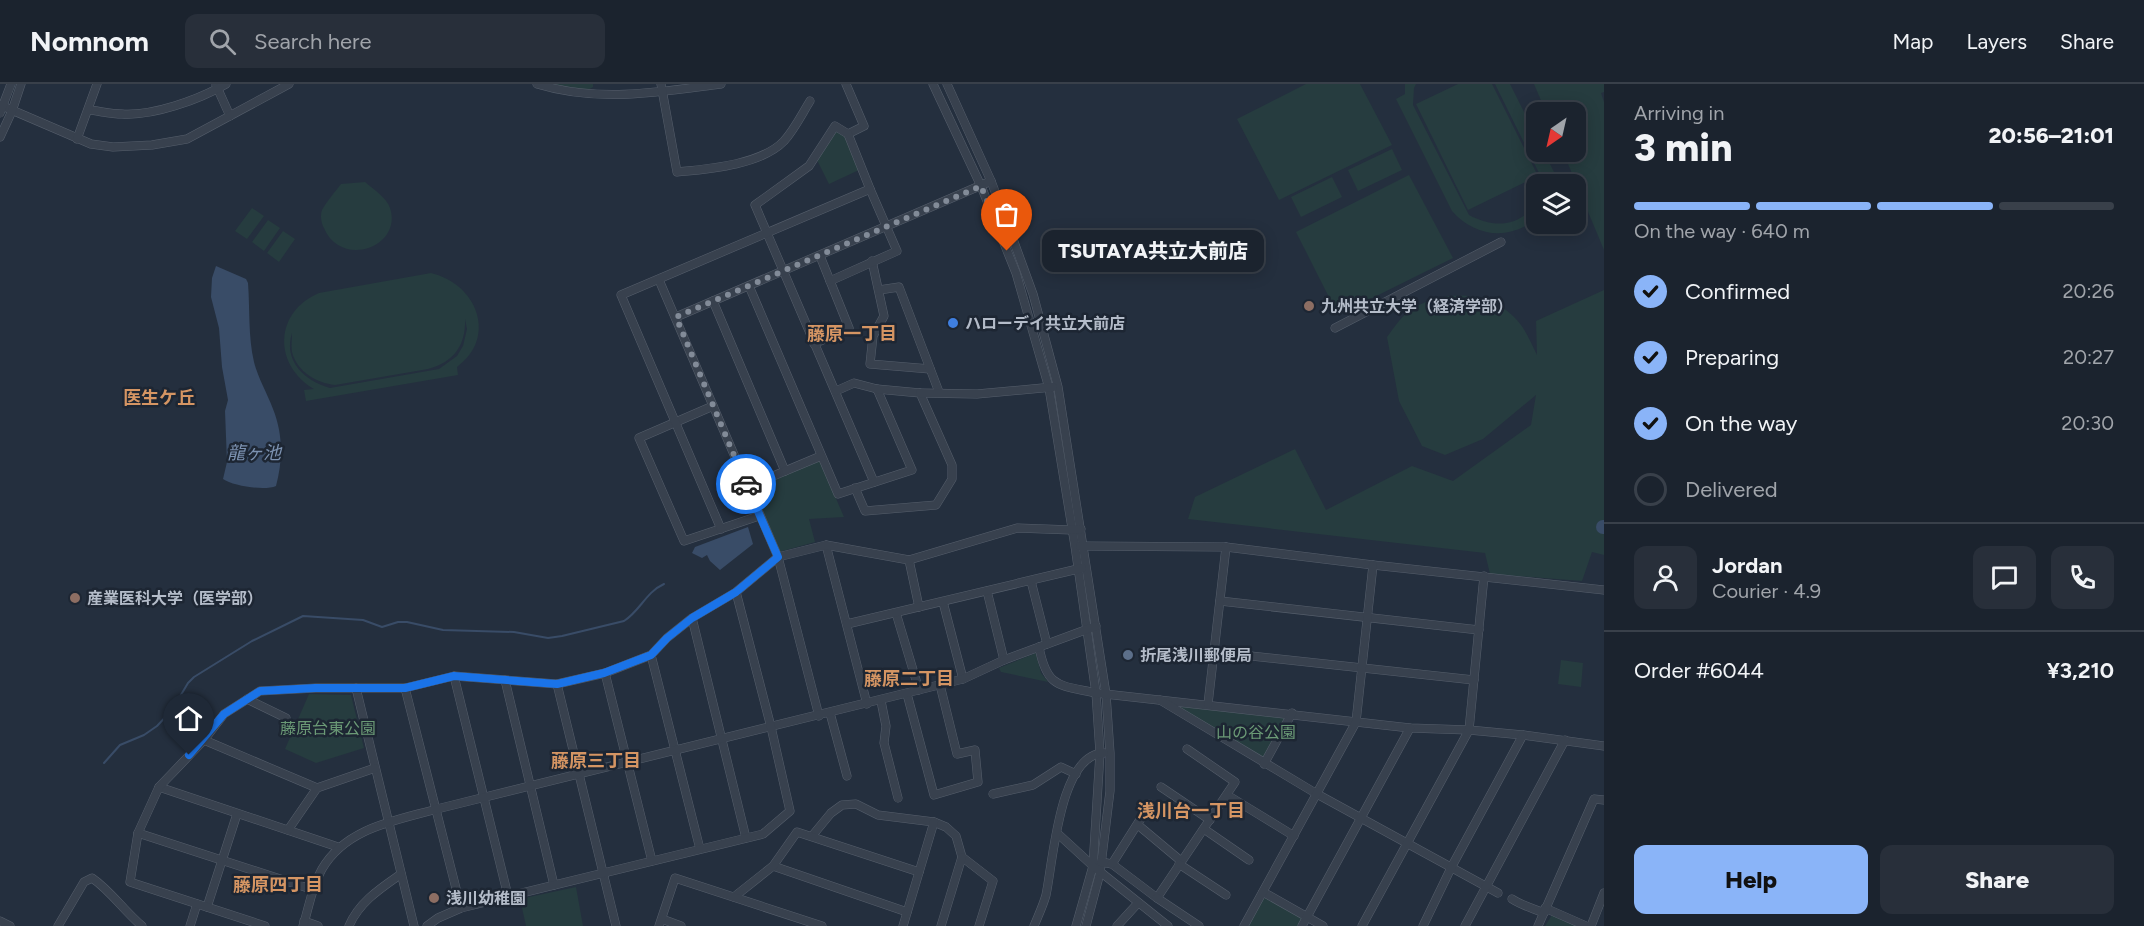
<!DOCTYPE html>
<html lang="en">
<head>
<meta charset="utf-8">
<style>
	:root { --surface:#1b232e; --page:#282f3a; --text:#f1f3f6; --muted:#a0a4aa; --line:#39404a; --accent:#8ab4f8 }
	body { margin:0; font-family:Figtree,"Noto Sans JP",sans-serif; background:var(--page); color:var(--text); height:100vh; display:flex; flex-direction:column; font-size:22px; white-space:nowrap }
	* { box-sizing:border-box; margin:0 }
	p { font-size:20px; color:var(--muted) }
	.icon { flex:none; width:33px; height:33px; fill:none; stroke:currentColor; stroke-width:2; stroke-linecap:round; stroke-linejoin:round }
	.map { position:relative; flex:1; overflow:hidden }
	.sheet { display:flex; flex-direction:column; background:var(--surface); width:540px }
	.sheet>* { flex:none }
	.needle { width:39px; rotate:214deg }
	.buttons { position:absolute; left:1526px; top:18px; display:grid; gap:12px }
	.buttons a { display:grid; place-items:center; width:60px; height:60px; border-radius:12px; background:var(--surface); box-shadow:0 3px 15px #0003,0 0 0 2px var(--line); font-size:30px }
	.pin { position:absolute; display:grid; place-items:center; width:51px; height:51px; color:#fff; margin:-62px -26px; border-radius:50% 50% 50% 0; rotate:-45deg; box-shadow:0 0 6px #0007 }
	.pin .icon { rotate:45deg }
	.courier { position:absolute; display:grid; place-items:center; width:60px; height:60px; margin:-30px; border:4px solid #1a73e8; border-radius:50%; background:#fff; color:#222; box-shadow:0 2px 8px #0007 }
	.bubble { position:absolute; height:42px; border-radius:12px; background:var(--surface); box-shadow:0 3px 15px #0003,0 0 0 2px var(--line); font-size:20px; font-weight:800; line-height:42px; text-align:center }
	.head em { font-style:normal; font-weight:800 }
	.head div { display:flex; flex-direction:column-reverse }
	.head { display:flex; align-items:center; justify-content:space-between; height:102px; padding:0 30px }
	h1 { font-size:39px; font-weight:800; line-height:45px }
	.bar { display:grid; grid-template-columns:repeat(4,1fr); gap:9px 6px; align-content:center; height:72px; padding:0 30px }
	.bar i { height:8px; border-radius:4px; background:var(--line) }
	.bar .selected { background:var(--accent) }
	.bar p { grid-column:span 4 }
	.line { display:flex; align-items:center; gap:15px; padding:0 30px; border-top:2px solid var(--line) }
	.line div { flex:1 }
	.round { display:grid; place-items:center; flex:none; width:63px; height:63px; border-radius:12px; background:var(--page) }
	ol { padding:0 30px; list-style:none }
	li { display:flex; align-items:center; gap:18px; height:66px }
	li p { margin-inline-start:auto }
	li .icon { padding:6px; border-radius:50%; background:var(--accent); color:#111; stroke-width:4 }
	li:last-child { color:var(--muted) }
	li i { width:33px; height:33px; border:3px solid var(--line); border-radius:50% }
	.cta { display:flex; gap:12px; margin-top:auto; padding:12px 30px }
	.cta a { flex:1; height:69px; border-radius:12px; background:var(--accent); color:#111; font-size:24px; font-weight:800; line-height:69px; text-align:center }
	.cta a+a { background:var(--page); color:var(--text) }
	header { display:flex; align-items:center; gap:36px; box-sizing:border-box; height:84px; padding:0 30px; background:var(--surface); border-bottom:2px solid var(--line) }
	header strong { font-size:28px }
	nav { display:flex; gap:33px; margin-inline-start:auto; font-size:21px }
	.search { width:420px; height:54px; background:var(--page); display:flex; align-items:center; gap:15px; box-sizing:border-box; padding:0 21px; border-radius:12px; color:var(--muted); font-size:22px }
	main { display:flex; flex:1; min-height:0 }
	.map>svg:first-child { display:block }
</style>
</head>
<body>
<header>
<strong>Nomnom</strong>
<div class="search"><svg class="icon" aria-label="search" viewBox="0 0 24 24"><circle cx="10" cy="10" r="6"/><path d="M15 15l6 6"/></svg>Search here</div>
<nav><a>Map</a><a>Layers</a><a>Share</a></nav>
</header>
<main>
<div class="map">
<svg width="1604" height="842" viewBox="0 0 1604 842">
	<rect width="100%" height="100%" fill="#242f3e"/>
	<g fill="#263c3f" fill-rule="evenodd">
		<path d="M547,0H593V3L588,6Z"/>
		<path d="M1306,0H1360L1392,61L1279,116L1237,35Z"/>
		<path d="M1405,0H1416L1414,4L1413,21L1469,131C1493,144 1520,144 1536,118V135C1509,157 1475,153 1452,127L1396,15L1405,10Z"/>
		<path d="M1458,0H1492L1538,92L1468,126L1416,20Z"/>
		<path d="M1495,0H1510L1536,52V68H1544L1560,100H1542L1541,93Z"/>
		<path d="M1534,0H1604V8L1601,9L1604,18V166L1563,68H1575V28H1546Z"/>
		<path d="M837,47L845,52L859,86L829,100L817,76Z"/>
		<path d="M1392,65L1402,86L1358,107L1348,86Z"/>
		<path d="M1409,91L1453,174L1338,231L1296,148Z"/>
		<path d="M1332,93L1342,113L1301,133L1291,113Z"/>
		<path d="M365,98C372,104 387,114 390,124C403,163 341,185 324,144C321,139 320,131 322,126C327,117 335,108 341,100Z"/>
		<path d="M252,124L264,132L247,155L235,147Z"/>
		<path d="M268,136L280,144L264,167L252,158Z"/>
		<path d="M283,147L295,155L279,178L267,169Z"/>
		<path d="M431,189C477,200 498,253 457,283L458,291L306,317L304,306L314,305C273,281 274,228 319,209ZM465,235L467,245L463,262L457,272L439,285L330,304C305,297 283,277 292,249C292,255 291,262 292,268C297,288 317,299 335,301L428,285C454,278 466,261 465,235Z"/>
		<path d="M1604,206V471L1592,468L1582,497L1490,490L1485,469L1188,435L1195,413L1295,365L1326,426L1412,382L1453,397L1531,341L1536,311L1483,355L1445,371L1422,362L1399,317L1387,253C1393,245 1400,234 1408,228C1438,206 1485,205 1513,232C1525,243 1530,257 1537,271L1536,237Z"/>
		<path d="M819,375L844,433L809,435L815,458L779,468L753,405Z"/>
		<path d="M1036,569L1041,589L1048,598L1001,588L999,584Z"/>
		<path d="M1561,576L1583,579L1581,603L1558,600Z"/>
		<path d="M309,610L351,611L364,664L316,679L285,665Z"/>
		<path d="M1180,621L1285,633V635L1263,674L1179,625Z"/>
		<path d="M576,803L583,842H526L520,815Z"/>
		<path d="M1263,814L1269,815L1302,834L1300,842H1248Z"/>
		<path d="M1552,831L1575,842H1545Z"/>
	</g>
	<g fill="#394c67">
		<path d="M216,182L246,195L248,199C250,225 248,252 254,278C258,294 267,309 273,325C283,350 283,376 276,402C265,407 233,402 223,395L227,378L225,327L228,316L222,283L219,244L211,213L212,194Z"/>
		<path d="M748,443L753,460L720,486L710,477L707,471L702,474L692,469L695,463Z"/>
	</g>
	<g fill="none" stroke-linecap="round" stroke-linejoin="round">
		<path stroke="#394c67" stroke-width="2" d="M104,679L120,661L144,651L157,642L172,626L188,599L194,593L252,557L303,532L363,536L382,543L398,538H407L443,546L514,548L548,554L562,552L624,537C640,527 646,508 664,500"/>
		<path stroke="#394c67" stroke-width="14" d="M1603,443H1604"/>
		<defs>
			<g id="minor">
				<path d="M537,0C599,19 658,8 721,0"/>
				<path d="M661,0L677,88C708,85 761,81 784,57C794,46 802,30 810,17"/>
				<path d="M846,0L864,42L848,50"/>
				<path d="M933,0L981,102L1016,189L1049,304L1075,462L1096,609L1100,669L1093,782L1076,842"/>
				<path d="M947,0L991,97L1010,147L1033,210L1058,303L1106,610L1110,669V707L1100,789L1086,842"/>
				<path d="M216,1L230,32"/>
				<path d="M0,21L91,60L113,63L152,61L187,55L289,0"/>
				<path d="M89,26C99,27 111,30 122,30C153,32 198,16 226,0"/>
				<path d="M0,29L11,0"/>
				<path d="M0,53L12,27L21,0"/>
				<path d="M77,55L97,0"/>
				<path d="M870,105L848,50L835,42L809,82L755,121L874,398"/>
				<path d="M872,177L884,232L873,252L870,280L930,285"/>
				<path d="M659,196L778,473L819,632"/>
				<path d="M749,202L838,410L912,386L877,305"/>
				<path d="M879,206L899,203L939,308"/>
				<path d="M713,217L785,387"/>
				<path d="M676,233L991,97"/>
				<path d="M1335,244L1501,158"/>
				<path d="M814,260L849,244L820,172"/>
				<path d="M836,307L854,299L877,305L920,309L952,381V395L936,421L865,427L855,404"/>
				<path d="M920,309L977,310L1053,303"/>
				<path d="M713,322L639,354L684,457L759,432"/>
				<path d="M747,403L821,372"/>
				<path d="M721,445L621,211L870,105L897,167L830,197"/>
				<path d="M826,461L867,620"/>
				<path d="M1080,462L1226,463L1373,481L1604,506"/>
				<path d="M909,476L919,523"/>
				<path d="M1031,497L1047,560"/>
				<path d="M987,507L1004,576"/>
				<path d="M1220,517L1479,546"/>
				<path d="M943,518L963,595"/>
				<path d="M896,529L919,606"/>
				<path d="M692,534L746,754"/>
				<path d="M847,540L1082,484"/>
				<path d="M1039,563C1047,605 1060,601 1096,609L1410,644L1469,646L1523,651L1604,662"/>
				<path d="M1214,568L1474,596"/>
				<path d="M651,571L700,765"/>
				<path d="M605,589L652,777"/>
				<path d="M454,592L508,812"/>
				<path d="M505,596L554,801"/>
				<path d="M557,600L616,842"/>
				<path d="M356,604L414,842"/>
				<path d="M405,604L461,824"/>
				<path d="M907,610L934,711L978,698L975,666L957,670L940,601"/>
				<path d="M247,615L286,634"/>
				<path d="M1160,616L1317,710L1498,809"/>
				<path d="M881,617L886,642L884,659L898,714"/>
				<path d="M1208,620L1226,463"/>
				<path d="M830,629L847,692"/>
				<path d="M204,656L317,704"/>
				<path d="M1264,680L1292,629"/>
				<path d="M159,703L338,763"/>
				<path d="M1161,703L1210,736"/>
				<path d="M993,710L1033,701L1061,683L1076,690"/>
				<path d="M1227,711L1294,752"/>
				<path d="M1138,741L1181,777"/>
				<path d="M1204,745L1249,776"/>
				<path d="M288,746L317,704L375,684"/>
				<path d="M138,749L314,806"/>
				<path d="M1057,749L1093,782L1168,842"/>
				<path d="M812,752L831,729L842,721L856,720L878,731L934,738L946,743L956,752L962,773L993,797L979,842"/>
				<path d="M1101,778L1112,780L1157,814L1235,698L1187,665"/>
				<path d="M1112,780L1150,720"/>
				<path d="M1179,780L1226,811"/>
				<path d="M773,782L907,828"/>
				<path d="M1263,808L1323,842"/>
				<path d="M734,813L773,782L797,748L919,788"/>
				<path d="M1157,814L1199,842"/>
				<path d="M1512,815C1523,822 1532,824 1544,829"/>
				<path d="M207,823L237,730"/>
				<path d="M1545,824L1586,842"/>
				<path d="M662,835L681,842"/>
				<path d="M0,837L10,842"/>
				<path d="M304,837L318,842"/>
				<path d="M58,842L84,798L92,794C111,807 124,827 142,842"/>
				<path d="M190,842L197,820"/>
				<path d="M265,842L130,798L138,749L159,703L204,656L224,630L260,607L316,604H405L454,592L557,600L605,589L651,571L667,554L692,534L736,508L778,473L826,461L909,476L1017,444L1072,446L1081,445"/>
				<path d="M303,842C309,823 312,802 322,785C346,744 394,737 437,725L963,595L1004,576L1096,542"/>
				<path d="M349,842C359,818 381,804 401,790"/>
				<path d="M427,842L438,834L461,824L763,750L790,727L771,643L736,508"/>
				<path d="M659,842L675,794L822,842"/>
				<path d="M903,842L934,738"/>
				<path d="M941,842L962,773"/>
				<path d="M1034,842C1038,832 1043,822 1046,811C1053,779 1059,670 1104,669"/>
				<path d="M1117,842L1138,819"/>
				<path d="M1244,842L1356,638L1373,481"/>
				<path d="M1302,842L1410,644"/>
				<path d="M1362,842L1469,646L1484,492"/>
				<path d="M1423,842L1452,782L1523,651"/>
				<path d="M1465,842L1565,656"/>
				<path d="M1538,842L1594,715L1604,716"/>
				<path d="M1591,842L1604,809"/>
			</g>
		</defs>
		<use href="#minor" stroke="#565f6c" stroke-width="9"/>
		<use href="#minor" stroke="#38414e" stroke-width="8"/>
	</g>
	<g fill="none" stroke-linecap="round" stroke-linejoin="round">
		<path stroke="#828b98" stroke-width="6" stroke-dasharray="0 10.8" d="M746,400L676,233L981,102L1007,167"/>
		<path stroke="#1a73e8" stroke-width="8" d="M189,671L224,630L260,607L315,604H405L454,592L557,600L604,589L651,571L667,554L692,534L736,508L778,473L746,400"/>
	</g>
	<g fill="#8d6e63" stroke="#1d2633" stroke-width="2">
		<circle cx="1309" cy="222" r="6"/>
		<circle cx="75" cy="514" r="6"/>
		<circle cx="434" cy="814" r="6"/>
	</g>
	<circle fill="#3f7fe0" stroke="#1d2633" stroke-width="2" cx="953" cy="239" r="6"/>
	<circle fill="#5c6f8a" stroke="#1d2633" stroke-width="2" cx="1128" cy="571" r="6"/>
	<g text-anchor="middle" stroke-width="5" stroke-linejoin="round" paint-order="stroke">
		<g font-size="16" font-weight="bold" fill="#b4bcc9" stroke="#1d2633" text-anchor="start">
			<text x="1321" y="228">九州共立大学（経済学部）</text>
			<text x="965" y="245">ハローデイ共立大前店</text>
			<text x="87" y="520">産業医科大学（医学部）</text>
			<text x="1140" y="577">折尾浅川郵便局</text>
			<text x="446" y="820">浅川幼稚園</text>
		</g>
		<g font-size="16" fill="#6b9a76" stroke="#1d2633">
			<text x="328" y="650">藤原台東公園</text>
			<text x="1256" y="654">山の谷公園</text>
		</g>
		<g font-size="18" font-weight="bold" fill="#d59563" stroke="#1d2633">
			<text x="852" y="256">藤原一丁目</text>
			<text x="159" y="320">医生ケ丘</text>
			<text x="909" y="601">藤原二丁目</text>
			<text x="596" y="683">藤原三丁目</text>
			<text x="1191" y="733">浅川台一丁目</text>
			<text x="278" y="807">藤原四丁目</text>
		</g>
		<g font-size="18" font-style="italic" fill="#7c92b1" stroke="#1d2633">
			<text x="254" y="375">龍ヶ池</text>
		</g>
	</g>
</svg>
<div class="buttons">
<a><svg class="needle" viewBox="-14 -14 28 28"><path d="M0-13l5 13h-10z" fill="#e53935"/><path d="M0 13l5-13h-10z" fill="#a0a4aa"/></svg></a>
<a><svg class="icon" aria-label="layers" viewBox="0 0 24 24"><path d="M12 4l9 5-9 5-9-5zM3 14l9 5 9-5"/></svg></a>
</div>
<div class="pin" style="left:1007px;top:167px;background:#ea580c"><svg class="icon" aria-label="bag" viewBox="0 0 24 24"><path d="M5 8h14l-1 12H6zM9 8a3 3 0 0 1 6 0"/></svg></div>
<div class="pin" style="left:189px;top:671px;background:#1f2937"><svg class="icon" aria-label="home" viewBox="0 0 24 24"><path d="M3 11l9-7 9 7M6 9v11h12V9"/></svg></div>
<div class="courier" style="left:746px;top:400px"><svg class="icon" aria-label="car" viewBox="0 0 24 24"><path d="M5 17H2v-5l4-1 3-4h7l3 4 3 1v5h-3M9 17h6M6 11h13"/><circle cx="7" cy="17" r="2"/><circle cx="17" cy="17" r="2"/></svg></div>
<div class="bubble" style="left:1042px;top:146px;width:222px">TSUTAYA共立大前店</div>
</div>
<section class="sheet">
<div class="head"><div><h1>3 min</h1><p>Arriving in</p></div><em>20:56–21:01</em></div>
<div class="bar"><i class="selected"></i><i class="selected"></i><i class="selected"></i><i></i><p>On the way · 640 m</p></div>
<ol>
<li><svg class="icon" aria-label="check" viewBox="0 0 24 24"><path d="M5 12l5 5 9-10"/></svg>Confirmed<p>20:26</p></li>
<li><svg class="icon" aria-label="check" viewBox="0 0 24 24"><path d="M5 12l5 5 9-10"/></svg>Preparing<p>20:27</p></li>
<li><svg class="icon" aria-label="check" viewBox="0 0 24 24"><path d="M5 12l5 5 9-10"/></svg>On the way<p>20:30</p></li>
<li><i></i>Delivered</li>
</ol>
<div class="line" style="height:108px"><a class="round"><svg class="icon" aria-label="person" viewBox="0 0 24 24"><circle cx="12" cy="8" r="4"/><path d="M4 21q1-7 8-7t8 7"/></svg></a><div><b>Jordan</b><p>Courier · 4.9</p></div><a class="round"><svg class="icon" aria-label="chat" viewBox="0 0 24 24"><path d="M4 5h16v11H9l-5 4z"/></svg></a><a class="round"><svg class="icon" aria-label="phone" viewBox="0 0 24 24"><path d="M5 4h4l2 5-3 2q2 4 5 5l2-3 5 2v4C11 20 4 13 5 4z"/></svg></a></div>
<div class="line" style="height:78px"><div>Order #6044</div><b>¥3,210</b></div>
<div class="cta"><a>Help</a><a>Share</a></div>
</section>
</main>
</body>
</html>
